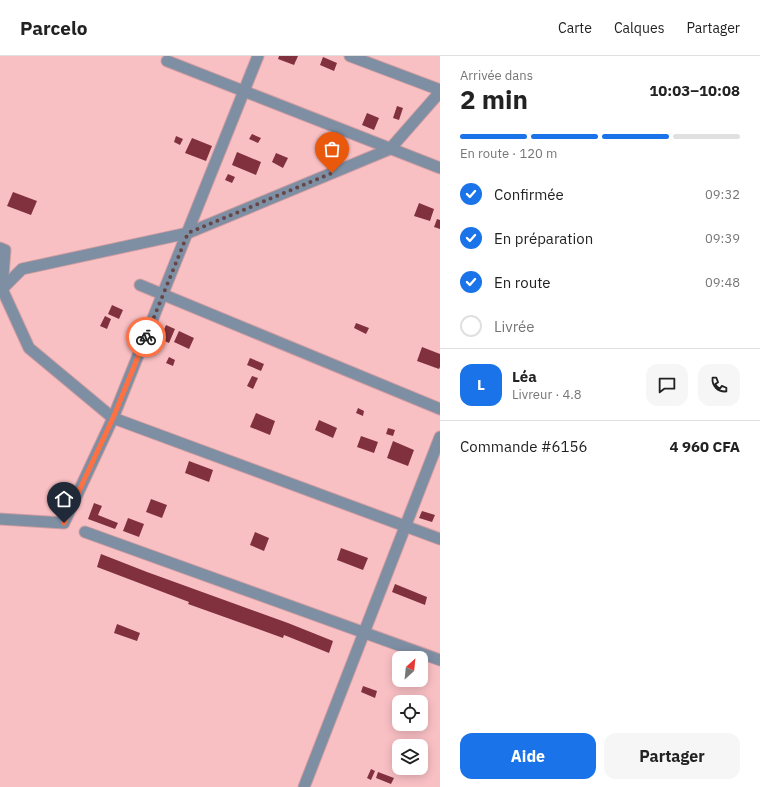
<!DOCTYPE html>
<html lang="fr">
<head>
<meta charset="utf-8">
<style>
	:root { --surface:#fff; --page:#f6f6f6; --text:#222; --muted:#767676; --line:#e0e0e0; --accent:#1a73e8 }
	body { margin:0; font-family:"IBM Plex Sans",sans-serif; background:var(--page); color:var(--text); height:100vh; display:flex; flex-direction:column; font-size:15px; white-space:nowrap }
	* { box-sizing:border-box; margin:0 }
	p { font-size:13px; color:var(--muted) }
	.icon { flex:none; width:22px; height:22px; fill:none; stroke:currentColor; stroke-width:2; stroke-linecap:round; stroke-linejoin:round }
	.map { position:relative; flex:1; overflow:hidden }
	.details { display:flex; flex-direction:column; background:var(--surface); width:320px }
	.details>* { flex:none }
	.needle { width:26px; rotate:27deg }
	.controls { position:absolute; left:392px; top:595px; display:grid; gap:8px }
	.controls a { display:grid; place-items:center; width:36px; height:36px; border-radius:8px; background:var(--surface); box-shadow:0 2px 10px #0003; font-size:20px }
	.pin { position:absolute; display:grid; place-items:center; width:34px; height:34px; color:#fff; margin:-41px -17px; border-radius:50% 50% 50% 0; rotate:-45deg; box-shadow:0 0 4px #0007 }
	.pin .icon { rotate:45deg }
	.courier { position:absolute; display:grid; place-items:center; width:40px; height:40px; margin:-20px; border:3px solid #ff7043; border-radius:50%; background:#fff; color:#222; box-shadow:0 1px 5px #0007 }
	.overview em { font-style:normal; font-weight:800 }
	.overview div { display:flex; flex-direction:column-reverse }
	.overview { display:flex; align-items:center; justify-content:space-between; height:68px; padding:0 20px }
	h1 { font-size:26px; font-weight:800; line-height:30px }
	.bar { display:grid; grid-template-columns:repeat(4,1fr); gap:6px 4px; align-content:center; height:48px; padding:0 20px }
	.bar i { height:5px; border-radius:3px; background:var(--line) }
	.bar .on { background:var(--accent) }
	.bar p { grid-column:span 4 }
	.line { display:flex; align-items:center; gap:10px; padding:0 20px; border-top:1px solid var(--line) }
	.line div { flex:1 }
	.round { display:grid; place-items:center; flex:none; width:42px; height:42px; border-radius:12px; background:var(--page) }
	ol { padding:0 20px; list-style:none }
	li { display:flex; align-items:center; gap:12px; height:44px }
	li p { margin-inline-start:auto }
	li .icon { padding:4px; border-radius:50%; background:var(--accent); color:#fff; stroke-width:4 }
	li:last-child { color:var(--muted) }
	li i { width:22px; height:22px; border:2px solid var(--line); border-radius:50% }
	.action { display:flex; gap:8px; margin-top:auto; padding:8px 20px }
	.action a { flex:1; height:46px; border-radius:12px; background:var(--accent); color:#fff; font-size:16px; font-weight:800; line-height:46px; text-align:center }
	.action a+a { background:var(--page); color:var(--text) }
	header { display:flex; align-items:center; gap:24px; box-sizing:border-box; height:56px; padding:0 20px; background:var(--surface); border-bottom:1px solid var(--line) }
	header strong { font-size:19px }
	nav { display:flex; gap:22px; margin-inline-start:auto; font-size:14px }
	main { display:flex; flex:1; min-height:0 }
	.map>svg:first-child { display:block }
</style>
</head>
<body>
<header>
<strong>Parcelo</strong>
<nav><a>Carte</a><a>Calques</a><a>Partager</a></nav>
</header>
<main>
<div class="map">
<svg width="440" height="731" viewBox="0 0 440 731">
	<rect width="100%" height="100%" fill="#f9c0c4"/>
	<g fill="#80313d">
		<path d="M279,0H298L294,9L278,3Z"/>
		<path d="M323,1L337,7L334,15L320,9Z"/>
		<path d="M397,50L403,52L399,64L393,62Z"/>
		<path d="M367,57L379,62L374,74L362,69Z"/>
		<path d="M252,78L261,82L258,87L249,83Z"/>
		<path d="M176,80L183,83L180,89L174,86Z"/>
		<path d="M192,82L212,90L206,105L185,97Z"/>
		<path d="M237,96L261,106L256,119L232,109Z"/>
		<path d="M276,97L288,102L283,112L272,106Z"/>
		<path d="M228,118L235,121L232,127L225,124Z"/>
		<path d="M13,136L37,145L31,159L7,150Z"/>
		<path d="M419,147L434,153L430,165L414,160Z"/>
		<path d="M437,163L440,164V173L434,171Z"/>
		<path d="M112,249L123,254L119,263L108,258Z"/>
		<path d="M105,260L111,263L107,273L100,270Z"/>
		<path d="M356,267L369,272L366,278L354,272Z"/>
		<path d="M166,269L175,273L169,287L160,283Z"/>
		<path d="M179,275L194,282L189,293L174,286Z"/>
		<path d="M422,291L440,298V311L439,313L417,305Z"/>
		<path d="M169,301L175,304L173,310L166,307Z"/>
		<path d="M250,302L264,308L261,315L247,309Z"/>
		<path d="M252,320L258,322L253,333L247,330Z"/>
		<path d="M358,352L364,355L363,360L356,357Z"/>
		<path d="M256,357L275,365L270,379L250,371Z"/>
		<path d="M319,364L337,372L333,382L315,374Z"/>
		<path d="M388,372L395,374L393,380L386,378Z"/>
		<path d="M361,380L378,386L374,397L357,391Z"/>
		<path d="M393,385L414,394L408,410L387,402Z"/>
		<path d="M189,405L213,414L209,426L185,417Z"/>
		<path d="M151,443L167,449L162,462L146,456Z"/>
		<path d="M94,447L102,450L98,459L118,467L115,473L88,463Z"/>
		<path d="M422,455L435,459L432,466L419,462Z"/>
		<path d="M128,462L144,468L139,481L123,475Z"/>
		<path d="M255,476L269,482L264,495L250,489Z"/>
		<path d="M341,492L368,502L363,514L337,504Z"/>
		<path d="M101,498L147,516L288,567L333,585L329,597L284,579L283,582L188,548L189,546L97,511Z"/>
		<path d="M395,528L427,541L425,549L392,536Z"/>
		<path d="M117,568L140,577L137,585L114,577Z"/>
		<path d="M363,630L377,635L375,642L361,636Z"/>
		<path d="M371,713L375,715L371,724L367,722Z"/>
		<path d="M378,716L394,722L391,728L376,722Z"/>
	</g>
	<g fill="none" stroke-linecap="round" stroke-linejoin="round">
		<defs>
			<g id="minor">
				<path d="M350,0L440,34"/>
				<path d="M167,5L440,112"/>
				<path d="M0,192L5,194L2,233L29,292L113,362L440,483"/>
				<path d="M140,229L440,353"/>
				<path d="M0,234L2,233L22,213L188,177L390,93L440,36"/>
				<path d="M0,463L64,467L113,362L258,0"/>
				<path d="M85,476L440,604"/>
				<path d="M304,731L440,381"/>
			</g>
		</defs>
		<use href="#minor" stroke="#d19ea2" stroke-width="13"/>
		<use href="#minor" stroke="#7e8ea3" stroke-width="11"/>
	</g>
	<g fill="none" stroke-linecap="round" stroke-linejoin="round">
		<path stroke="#674648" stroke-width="4" stroke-dasharray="0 7.2" d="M146,281L188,177L332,117"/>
		<path stroke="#ff7043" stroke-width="5" d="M64,467L113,362L146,281"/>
	</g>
</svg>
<div class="controls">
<a><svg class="needle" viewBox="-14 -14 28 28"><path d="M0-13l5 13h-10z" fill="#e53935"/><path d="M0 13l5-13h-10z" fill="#767676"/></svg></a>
<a><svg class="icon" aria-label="locate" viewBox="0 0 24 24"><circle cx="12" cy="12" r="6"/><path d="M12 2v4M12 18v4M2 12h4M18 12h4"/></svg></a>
<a><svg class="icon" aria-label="layers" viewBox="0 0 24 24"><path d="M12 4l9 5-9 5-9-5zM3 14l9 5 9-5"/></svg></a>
</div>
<div class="pin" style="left:332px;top:117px;background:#ea580c"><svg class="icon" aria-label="bag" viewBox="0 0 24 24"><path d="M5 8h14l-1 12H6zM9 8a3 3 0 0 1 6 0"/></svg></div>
<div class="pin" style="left:64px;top:467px;background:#1f2937"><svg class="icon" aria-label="home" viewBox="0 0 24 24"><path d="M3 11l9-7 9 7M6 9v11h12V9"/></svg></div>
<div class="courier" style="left:146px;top:281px"><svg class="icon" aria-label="bike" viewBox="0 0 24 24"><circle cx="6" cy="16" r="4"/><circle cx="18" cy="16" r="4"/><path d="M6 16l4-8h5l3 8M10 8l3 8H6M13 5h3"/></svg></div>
</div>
<section class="details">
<div class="overview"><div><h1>2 min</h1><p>Arrivée dans</p></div><em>10:03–10:08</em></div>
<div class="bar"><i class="on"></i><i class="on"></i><i class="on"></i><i></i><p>En route · 120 m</p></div>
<ol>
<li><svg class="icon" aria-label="check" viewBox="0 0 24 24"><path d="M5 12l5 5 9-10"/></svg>Confirmée<p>09:32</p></li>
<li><svg class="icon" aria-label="check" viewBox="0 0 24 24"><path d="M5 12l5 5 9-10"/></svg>En préparation<p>09:39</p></li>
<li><svg class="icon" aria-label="check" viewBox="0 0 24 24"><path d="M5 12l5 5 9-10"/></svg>En route<p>09:48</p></li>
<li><i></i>Livrée</li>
</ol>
<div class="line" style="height:72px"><b class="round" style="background:var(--accent);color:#fff">L</b><div><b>Léa</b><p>Livreur · 4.8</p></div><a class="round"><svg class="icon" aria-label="chat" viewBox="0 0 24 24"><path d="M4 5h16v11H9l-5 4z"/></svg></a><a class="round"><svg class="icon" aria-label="phone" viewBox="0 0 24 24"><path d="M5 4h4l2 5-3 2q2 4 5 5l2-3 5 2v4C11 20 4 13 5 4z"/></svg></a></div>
<div class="line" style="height:52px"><div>Commande #6156</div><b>4 960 CFA</b></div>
<div class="action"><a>Aide</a><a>Partager</a></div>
</section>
</main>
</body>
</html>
